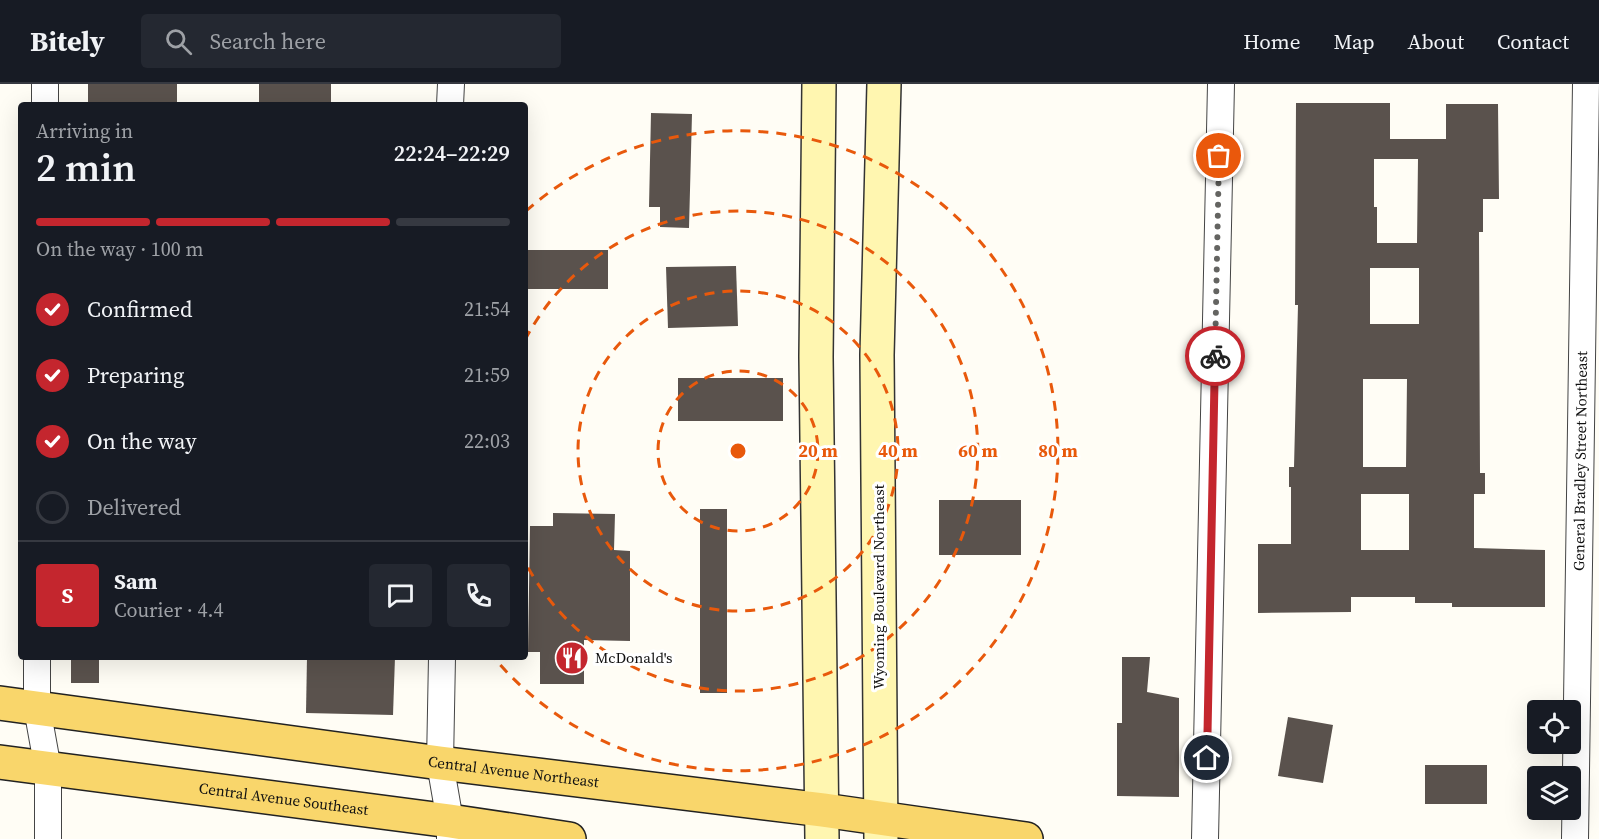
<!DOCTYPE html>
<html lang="en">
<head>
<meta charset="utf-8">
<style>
	:root { --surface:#171b24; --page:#242831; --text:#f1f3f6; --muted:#9ea1a6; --line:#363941; --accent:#c4262e }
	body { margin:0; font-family:"Source Serif 4",serif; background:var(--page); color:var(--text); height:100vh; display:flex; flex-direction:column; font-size:22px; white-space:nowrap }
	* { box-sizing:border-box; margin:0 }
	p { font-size:20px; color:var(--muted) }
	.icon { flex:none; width:33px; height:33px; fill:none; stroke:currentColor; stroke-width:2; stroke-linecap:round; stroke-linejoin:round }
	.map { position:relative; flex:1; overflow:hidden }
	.details { position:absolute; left:18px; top:18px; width:510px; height:558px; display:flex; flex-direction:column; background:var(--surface); border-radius:6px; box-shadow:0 6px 24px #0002 }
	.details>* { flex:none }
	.tools { position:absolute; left:1527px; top:616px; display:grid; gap:12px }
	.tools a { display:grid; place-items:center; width:54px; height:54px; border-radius:6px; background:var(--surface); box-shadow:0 6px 24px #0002; font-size:30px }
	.pin { position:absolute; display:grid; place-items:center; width:51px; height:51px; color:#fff; margin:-26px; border:3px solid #fff; border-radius:50%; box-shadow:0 2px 6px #0007 }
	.courier { position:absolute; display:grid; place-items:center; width:60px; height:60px; margin:-30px; border:4px solid #c4262e; border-radius:50%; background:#fff; color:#222; box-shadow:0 2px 8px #0007 }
	.overview em { font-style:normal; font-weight:600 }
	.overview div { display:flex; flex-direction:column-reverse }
	.overview { display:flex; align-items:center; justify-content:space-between; height:102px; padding:0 18px }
	h1 { font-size:39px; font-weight:600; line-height:45px }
	.bar { display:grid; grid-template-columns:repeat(4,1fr); gap:9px 6px; align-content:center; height:72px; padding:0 18px }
	.bar i { height:8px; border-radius:4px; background:var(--line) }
	.bar .active { background:var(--accent) }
	.bar p { grid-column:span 4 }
	.line { display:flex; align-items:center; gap:15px; padding:0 18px; border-top:2px solid var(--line) }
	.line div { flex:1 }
	.round { display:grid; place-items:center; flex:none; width:63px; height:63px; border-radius:6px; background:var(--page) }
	ol { padding:0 18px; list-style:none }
	li { display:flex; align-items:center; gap:18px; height:66px }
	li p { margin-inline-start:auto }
	li .icon { padding:6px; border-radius:50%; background:var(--accent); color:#fff; stroke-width:4 }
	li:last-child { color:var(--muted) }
	li i { width:33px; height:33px; border:3px solid var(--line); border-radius:50% }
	header { display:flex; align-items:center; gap:36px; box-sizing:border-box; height:84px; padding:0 30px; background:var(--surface); border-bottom:2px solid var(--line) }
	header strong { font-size:28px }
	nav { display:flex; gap:33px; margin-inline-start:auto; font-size:21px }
	.search { width:420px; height:54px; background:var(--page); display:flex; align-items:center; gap:15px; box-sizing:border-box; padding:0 21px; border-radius:6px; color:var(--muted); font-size:22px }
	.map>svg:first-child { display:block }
</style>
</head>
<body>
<header>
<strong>Bitely</strong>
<div class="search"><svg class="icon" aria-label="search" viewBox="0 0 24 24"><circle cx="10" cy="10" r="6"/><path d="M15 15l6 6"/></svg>Search here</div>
<nav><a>Home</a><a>Map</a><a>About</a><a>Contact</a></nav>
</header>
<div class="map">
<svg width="1599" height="755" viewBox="0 0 1599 755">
	<rect width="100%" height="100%" fill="#fffdf5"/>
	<g fill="#5a524d" fill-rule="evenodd">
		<rect x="88" y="0" width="89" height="21"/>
		<rect x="259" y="0" width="72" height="21"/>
		<path d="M1296,19H1390V55H1446V20H1498L1499,115H1483V148H1479L1480,389H1485V410H1474V464L1545,466V523H1452V519H1415V513H1351V528L1258,529V460H1291V403H1289V383H1294L1298,221H1295ZM1374,75H1418L1417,159H1377V123H1374ZM1370,184H1419V240H1370ZM1363,295H1407L1406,383H1363ZM1361,410H1409V466H1361Z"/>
		<path d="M651,29L692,30L689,144L660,143V123H649Z"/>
		<rect x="525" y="166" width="83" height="39"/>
		<path d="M736,182L738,242L668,244L666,183Z"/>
		<rect x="678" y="294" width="105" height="43"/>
		<rect x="939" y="416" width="82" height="55"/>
		<rect x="700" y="425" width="27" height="184"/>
		<path d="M553,429L615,430L614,466L630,467V557L584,556V600H540V568H528L530,442H553Z"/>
		<rect x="71" y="573" width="28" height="26"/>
		<path d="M307,573H395L393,631L306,629Z"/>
		<path d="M1122,573H1150L1147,608L1179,614V713L1117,712V639H1122Z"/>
		<path d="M1288,633L1333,641L1323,699L1278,692Z"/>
		<rect x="1425" y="681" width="62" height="39"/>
	</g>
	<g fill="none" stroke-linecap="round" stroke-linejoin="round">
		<defs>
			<g id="street">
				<path d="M45,21V0"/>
				<path d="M450,21L451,0"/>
				<path d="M37,573V624L48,685V755"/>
				<path d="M442,573L440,679L450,737V755"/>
				<path d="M1205,755L1221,0"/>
				<path id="s1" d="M1575,755L1586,0"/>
			</g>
			<g id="secondary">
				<path d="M819,0L816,273L822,755"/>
				<path d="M881,755L877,271L884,0"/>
			</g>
			<g id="primary">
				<path id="s2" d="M0,619L440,679L823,726L1026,755"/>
				<path id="s3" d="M0,678L450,737L569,755"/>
			</g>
		</defs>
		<use href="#street" stroke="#444" stroke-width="28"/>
		<use href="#secondary" stroke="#333" stroke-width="36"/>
		<use href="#primary" stroke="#222" stroke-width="36"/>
		<use href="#street" stroke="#fff" stroke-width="26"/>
		<use href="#secondary" stroke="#fff6b0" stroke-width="33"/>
		<use href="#primary" stroke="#f9d66b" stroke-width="33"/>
	</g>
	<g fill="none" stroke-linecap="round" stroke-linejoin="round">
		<path stroke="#646461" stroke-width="6" stroke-dasharray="0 10.8" d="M1215,272L1219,72"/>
		<path stroke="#c4262e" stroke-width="8" d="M1207,674L1215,272"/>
	</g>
	<g fill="none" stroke="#e8590c" stroke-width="3" stroke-dasharray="10 8">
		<circle cx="738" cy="367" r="80"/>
		<circle cx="738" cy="367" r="160"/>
		<path d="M525 256A240 240 0 1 1 525 478"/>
		<path d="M526 127A320 320 0 1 1 495 575"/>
	</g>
	<defs>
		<symbol id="restaurant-disc" viewBox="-11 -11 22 22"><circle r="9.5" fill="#c4262e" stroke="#fff"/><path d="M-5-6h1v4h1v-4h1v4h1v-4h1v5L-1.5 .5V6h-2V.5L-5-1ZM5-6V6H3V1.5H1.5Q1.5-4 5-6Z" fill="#fff"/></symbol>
	</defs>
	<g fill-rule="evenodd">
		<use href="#restaurant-disc" x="553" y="555" width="38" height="38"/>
	</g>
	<g text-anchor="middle" stroke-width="6" stroke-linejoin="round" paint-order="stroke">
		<g font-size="15" fill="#111" stroke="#fff">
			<text dy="5" stroke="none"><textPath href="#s1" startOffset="378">General Bradley Street Northeast</textPath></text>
			<text transform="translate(879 503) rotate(-90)" y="5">Wyoming Boulevard Northeast</text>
			<text dy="5" stroke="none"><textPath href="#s2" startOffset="518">Central Avenue Northeast</textPath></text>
			<text dy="5" stroke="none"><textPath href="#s3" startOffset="286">Central Avenue Southeast</textPath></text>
		</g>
		<g font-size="15" fill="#111" stroke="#fff" text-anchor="start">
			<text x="595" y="579">McDonald's</text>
		</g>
	</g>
	<circle cx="738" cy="367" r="9" fill="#e8590c" stroke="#fff" stroke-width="3"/>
	<g font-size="18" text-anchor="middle" font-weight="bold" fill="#e8590c" stroke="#fff" stroke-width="6" stroke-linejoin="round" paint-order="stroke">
		<text x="818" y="373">20 m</text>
		<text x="898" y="373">40 m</text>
		<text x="978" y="373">60 m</text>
		<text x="1058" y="373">80 m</text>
	</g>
</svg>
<div class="tools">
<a><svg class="icon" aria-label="locate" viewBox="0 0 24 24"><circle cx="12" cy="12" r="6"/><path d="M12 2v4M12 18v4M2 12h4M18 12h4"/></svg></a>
<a><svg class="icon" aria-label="layers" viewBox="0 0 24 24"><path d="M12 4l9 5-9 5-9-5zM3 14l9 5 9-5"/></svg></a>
</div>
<div class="pin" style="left:1219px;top:72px;background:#ea580c"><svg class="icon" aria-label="bag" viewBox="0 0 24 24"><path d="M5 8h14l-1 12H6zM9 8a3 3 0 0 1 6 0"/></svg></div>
<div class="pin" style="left:1207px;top:674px;background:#1f2937"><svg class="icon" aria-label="home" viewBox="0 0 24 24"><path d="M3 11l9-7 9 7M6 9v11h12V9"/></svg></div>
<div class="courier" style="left:1215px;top:272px"><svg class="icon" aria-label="bike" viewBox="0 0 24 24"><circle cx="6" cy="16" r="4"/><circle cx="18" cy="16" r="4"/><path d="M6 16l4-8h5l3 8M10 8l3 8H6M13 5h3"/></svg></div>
<section class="details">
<div class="overview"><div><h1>2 min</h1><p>Arriving in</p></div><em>22:24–22:29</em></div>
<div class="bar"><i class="active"></i><i class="active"></i><i class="active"></i><i></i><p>On the way · 100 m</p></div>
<ol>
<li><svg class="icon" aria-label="check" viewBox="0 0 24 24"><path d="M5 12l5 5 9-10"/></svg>Confirmed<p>21:54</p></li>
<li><svg class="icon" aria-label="check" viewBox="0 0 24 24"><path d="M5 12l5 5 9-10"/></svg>Preparing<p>21:59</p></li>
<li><svg class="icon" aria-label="check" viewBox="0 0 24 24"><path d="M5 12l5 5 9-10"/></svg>On the way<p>22:03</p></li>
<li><i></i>Delivered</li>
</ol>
<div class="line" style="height:108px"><b class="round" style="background:var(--accent);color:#fff">S</b><div><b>Sam</b><p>Courier · 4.4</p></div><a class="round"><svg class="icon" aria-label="chat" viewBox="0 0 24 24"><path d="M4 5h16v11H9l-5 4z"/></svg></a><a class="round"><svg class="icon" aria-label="phone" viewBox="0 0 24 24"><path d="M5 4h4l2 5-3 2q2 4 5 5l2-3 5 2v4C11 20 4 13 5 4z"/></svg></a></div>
</section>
</div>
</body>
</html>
